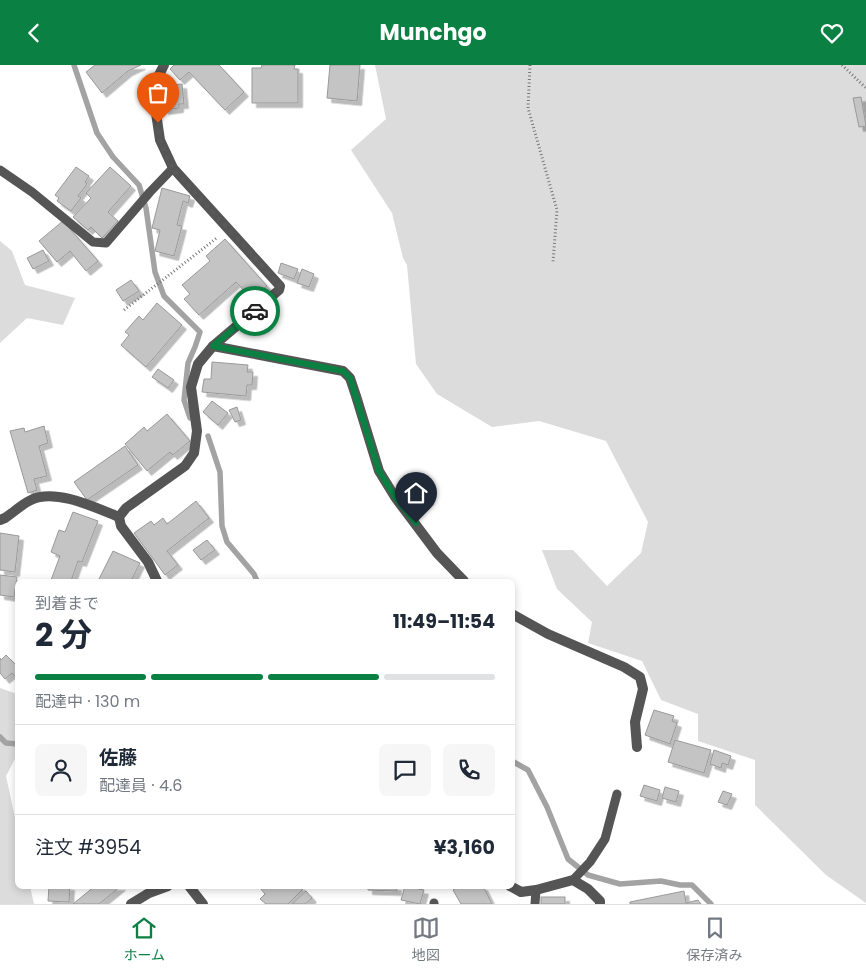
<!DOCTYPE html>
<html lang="ja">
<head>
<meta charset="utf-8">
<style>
	:root { --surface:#fff; --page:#f6f6f7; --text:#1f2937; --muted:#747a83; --line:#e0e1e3; --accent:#0b8043 }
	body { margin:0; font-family:Poppins,"Noto Sans JP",sans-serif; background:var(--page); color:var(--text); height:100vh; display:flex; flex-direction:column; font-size:19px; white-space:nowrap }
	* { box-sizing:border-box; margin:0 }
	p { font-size:16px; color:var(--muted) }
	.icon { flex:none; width:28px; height:28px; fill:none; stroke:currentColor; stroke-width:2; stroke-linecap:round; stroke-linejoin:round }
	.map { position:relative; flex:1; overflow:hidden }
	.details { position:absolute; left:15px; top:514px; width:500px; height:310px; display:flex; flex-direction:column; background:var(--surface); border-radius:8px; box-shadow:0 2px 8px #0003 }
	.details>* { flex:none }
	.pin { position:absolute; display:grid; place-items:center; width:42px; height:42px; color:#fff; margin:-51px -21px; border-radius:50% 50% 50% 0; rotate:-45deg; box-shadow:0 0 5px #0007 }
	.pin .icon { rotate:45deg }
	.courier { position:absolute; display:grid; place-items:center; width:50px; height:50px; margin:-25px; border:4px solid #0b8043; border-radius:50%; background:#fff; color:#222; box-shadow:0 1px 6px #0007 }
	.overview em { font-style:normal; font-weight:700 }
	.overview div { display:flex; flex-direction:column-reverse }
	.overview { display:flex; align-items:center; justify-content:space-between; height:85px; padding:0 20px }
	h1 { font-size:32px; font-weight:700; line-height:38px }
	.bar { display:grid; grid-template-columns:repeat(4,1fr); gap:8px 5px; align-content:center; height:60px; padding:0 20px }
	.bar i { height:6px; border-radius:4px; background:var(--line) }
	.bar .active { background:var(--accent) }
	.bar p { grid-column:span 4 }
	.line { display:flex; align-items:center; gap:12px; padding:0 20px; border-top:1px solid var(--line) }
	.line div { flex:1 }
	.round { display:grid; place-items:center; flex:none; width:52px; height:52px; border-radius:8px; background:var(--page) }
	header { display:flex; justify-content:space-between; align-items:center; height:65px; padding:0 20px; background:var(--accent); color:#fff; font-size:22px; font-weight:700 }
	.tabs { display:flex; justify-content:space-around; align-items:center; height:70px; border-top:1px solid var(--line); background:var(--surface); font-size:14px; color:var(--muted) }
	.tabs a { display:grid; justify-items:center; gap:2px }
	.tabs .active { color:var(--accent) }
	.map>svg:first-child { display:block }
</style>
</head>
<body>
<header><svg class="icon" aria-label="back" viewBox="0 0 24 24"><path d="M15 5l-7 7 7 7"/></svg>Munchgo<svg class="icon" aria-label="heart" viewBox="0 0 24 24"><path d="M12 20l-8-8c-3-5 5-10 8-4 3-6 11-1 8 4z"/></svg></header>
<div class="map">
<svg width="866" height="839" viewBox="0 0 866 839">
	<defs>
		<filter id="shadow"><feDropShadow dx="4.5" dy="4.5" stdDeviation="0" flood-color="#0004"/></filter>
	</defs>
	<rect width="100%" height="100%" fill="#fff"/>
	<g fill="#dcdcdc">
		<path d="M375,0H866V838L826,810L755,740V695L698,676V649L661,635L642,596L588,578L592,557L557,524L542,485H573L607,521L641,488L648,457L606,376L539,356L492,362L437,329L416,299L407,200L403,193L392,148L351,85L386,54Z"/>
		<path d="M0,176L12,186L25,220L75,233L63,260L27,253L0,278Z"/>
		<path d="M0,623L17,629V690L6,711L17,762L18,821H30L34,839H0Z"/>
	</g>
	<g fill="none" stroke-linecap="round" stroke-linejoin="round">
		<g stroke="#a3a3a3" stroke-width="5.5">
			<path d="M74,0L97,68L113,92L139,120L146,143L155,207L164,231L200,267L195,282L188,298L184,335L190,353"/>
			<path d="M208,371L220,407L222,461L227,477L254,509L257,516"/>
			<path d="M0,672L6,678L18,679"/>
			<path d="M512,696L528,705L547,742L568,794L588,810L620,819L661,816L680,820H692L711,839"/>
		</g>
	</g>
	<g fill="#c4c4c4" stroke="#999" filter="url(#shadow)">
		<path d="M95,0H141L128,6L102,28L86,7Z"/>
		<path d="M174,0H219L244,27L225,45L189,7L180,15L170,4Z"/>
		<path d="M262,0H295L294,4H298V38H252V3H261Z"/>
		<path d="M330,0H360L357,36L327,33Z"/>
		<path d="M182,19L184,39H179V43L164,45L162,21Z"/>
		<path d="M861,32L866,61L859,62L853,33Z"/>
		<path d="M76,102L89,111L85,117L87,119L78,131L81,133L71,146L57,136L59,133L55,130Z"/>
		<path d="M110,102L131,121L108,147L118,156L102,173L91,162L88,165L73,152L91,133L86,128Z"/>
		<path d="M162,123L190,131L188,138L183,136L177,160L182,161L174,191L155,186L160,165L152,163Z"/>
		<path d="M63,156L98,196L86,206L70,186L57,197L39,176Z"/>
		<path d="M225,174L267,221L252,234L236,217L199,250L184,234L190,229L182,220L210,196L206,191Z"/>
		<path d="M43,185L49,196L33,204L27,193Z"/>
		<path d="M281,198L298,204L294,214L278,208Z"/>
		<path d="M302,204L314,209L309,222L297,218Z"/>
		<path d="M131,215L139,226L123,236L116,225Z"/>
		<path d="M157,238L182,260L146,302L121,280L129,270L125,267L139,251L143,255Z"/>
		<path d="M212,297L248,300L247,307H253L252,320H247L246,331L202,327L204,314H211Z"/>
		<path d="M158,304L174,315L168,323L152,312Z"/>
		<path d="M212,336L228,348L218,360L203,347Z"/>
		<path d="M237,342L241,355L235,357L229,345Z"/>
		<path d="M167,349L190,376L173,390L170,387L147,406L125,379L144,362L147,366Z"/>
		<path d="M44,361L48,378L39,381L47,411L34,414L37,425L28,428L10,366L24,363L25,367Z"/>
		<path d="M125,381L138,400L87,435L74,417Z"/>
		<path d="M196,436L209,453L167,486L178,500L165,510L134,468L151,456L154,460L163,453L167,459Z"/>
		<path d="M73,447L98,456L82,497L78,496L71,516H54L51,515L60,491L51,487L59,465L65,467Z"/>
		<path d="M0,468L19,471L15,507L0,505Z"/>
		<path d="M207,475L215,485L201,495L193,485Z"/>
		<path d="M113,486L140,498L131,516H98Z"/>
		<path d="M0,510L17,512L14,532L0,530Z"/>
		<path d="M6,590L18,602V614L12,608L5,614L0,608V593L1,595Z"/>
		<path d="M654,645L674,651L672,656L677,658L670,679L645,670Z"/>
		<path d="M675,675L711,685L704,708L668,697Z"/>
		<path d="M714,685L731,691L728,700L722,698L721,703L710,699Z"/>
		<path d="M644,720L660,725L657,736L640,731Z"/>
		<path d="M665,722L679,726L676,737L662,733Z"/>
		<path d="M723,726L732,729L727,740L718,737Z"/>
		<path d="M49,821H70L69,837L48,836Z"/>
		<path d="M95,821H121L99,839H73Z"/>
		<path d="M261,821H301L303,824L288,839H266L260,834L265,829L260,823Z"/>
		<path d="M368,821H397V826L368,825Z"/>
		<path d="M405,821L424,825L420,839L401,835Z"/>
		<path d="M460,821H483L492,839H461L453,825Z"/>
		<path d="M306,826L312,833L305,839H292Z"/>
		<path d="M684,826L686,838L698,835L701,839H630V837Z"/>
		<rect x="541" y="832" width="24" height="7"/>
	</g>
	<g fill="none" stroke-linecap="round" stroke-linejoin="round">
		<g stroke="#777" stroke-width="3" stroke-dasharray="1 2.5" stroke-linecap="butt">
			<path d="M530,0L528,43L557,145L553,197"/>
			<path d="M842,0L866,23"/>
			<path d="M124,245L218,172"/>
		</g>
		<g stroke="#555" stroke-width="9">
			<path d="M0,105L32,127L93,177L106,178L150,127L173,103"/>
			<path d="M573,815L590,797L605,774L617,729"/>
			<path d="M434,839V838"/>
			<path d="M535,839L536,825"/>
		</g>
		<g stroke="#555" stroke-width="10">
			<path d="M213,281L343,306L350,313L356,331L379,406L395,432L437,488L464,516"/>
			<path d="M0,455L5,453C14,447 22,439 31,435C56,423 96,443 119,452"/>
			<path d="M157,516L148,497L121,461L119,452L126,443L185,401L194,388L197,366L191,322L198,299L213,281L279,225L280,221L173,103L160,75L155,41L156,16L164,0"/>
			<path d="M512,549L548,569L624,602L640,612L643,624L635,657L637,682"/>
			<path d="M189,821L203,839"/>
			<path d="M510,821L521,827L536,825L573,815L588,824L600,836V839"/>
			<path d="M131,839L149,828L168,821"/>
		</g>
	</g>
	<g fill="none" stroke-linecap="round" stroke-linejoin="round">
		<path stroke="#595959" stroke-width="5" stroke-dasharray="0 9" d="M158,58L160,76L173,104L280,220L279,225L255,246"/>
		<path stroke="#0b8043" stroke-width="6" d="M255,246L213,281L343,306L350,313L379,406L395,432L416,458"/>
	</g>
</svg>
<div class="pin" style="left:158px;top:58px;background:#ea580c"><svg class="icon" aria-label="bag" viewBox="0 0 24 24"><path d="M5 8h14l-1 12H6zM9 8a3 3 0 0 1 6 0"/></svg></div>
<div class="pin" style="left:416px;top:458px;background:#1f2937"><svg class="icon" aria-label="home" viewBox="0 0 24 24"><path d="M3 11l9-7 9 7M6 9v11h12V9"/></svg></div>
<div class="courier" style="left:255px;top:246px"><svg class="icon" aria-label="car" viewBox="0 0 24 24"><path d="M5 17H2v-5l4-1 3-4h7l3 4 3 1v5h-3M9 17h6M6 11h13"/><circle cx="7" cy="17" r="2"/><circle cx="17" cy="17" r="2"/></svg></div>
<section class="details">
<div class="overview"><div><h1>2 分</h1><p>到着まで</p></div><em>11:49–11:54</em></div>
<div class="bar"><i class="active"></i><i class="active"></i><i class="active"></i><i></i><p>配達中 · 130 m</p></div>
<div class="line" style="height:90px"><a class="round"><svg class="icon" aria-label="person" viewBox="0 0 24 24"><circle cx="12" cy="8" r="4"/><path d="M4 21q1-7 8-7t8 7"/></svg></a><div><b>佐藤</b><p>配達員 · 4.6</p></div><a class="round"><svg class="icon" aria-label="chat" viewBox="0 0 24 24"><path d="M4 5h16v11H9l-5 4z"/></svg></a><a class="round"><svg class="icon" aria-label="phone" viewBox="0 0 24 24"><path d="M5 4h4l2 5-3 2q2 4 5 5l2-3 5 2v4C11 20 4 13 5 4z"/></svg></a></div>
<div class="line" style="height:65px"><div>注文 #3954</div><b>¥3,160</b></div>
</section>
</div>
<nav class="tabs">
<a class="active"><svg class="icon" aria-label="home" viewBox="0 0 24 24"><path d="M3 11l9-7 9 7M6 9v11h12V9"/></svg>ホーム</a>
<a><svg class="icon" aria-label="map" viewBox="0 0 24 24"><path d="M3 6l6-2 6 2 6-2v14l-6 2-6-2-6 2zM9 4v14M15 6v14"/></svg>地図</a>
<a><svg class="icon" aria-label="saved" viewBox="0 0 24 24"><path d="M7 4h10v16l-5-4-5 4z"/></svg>保存済み</a>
</nav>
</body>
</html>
